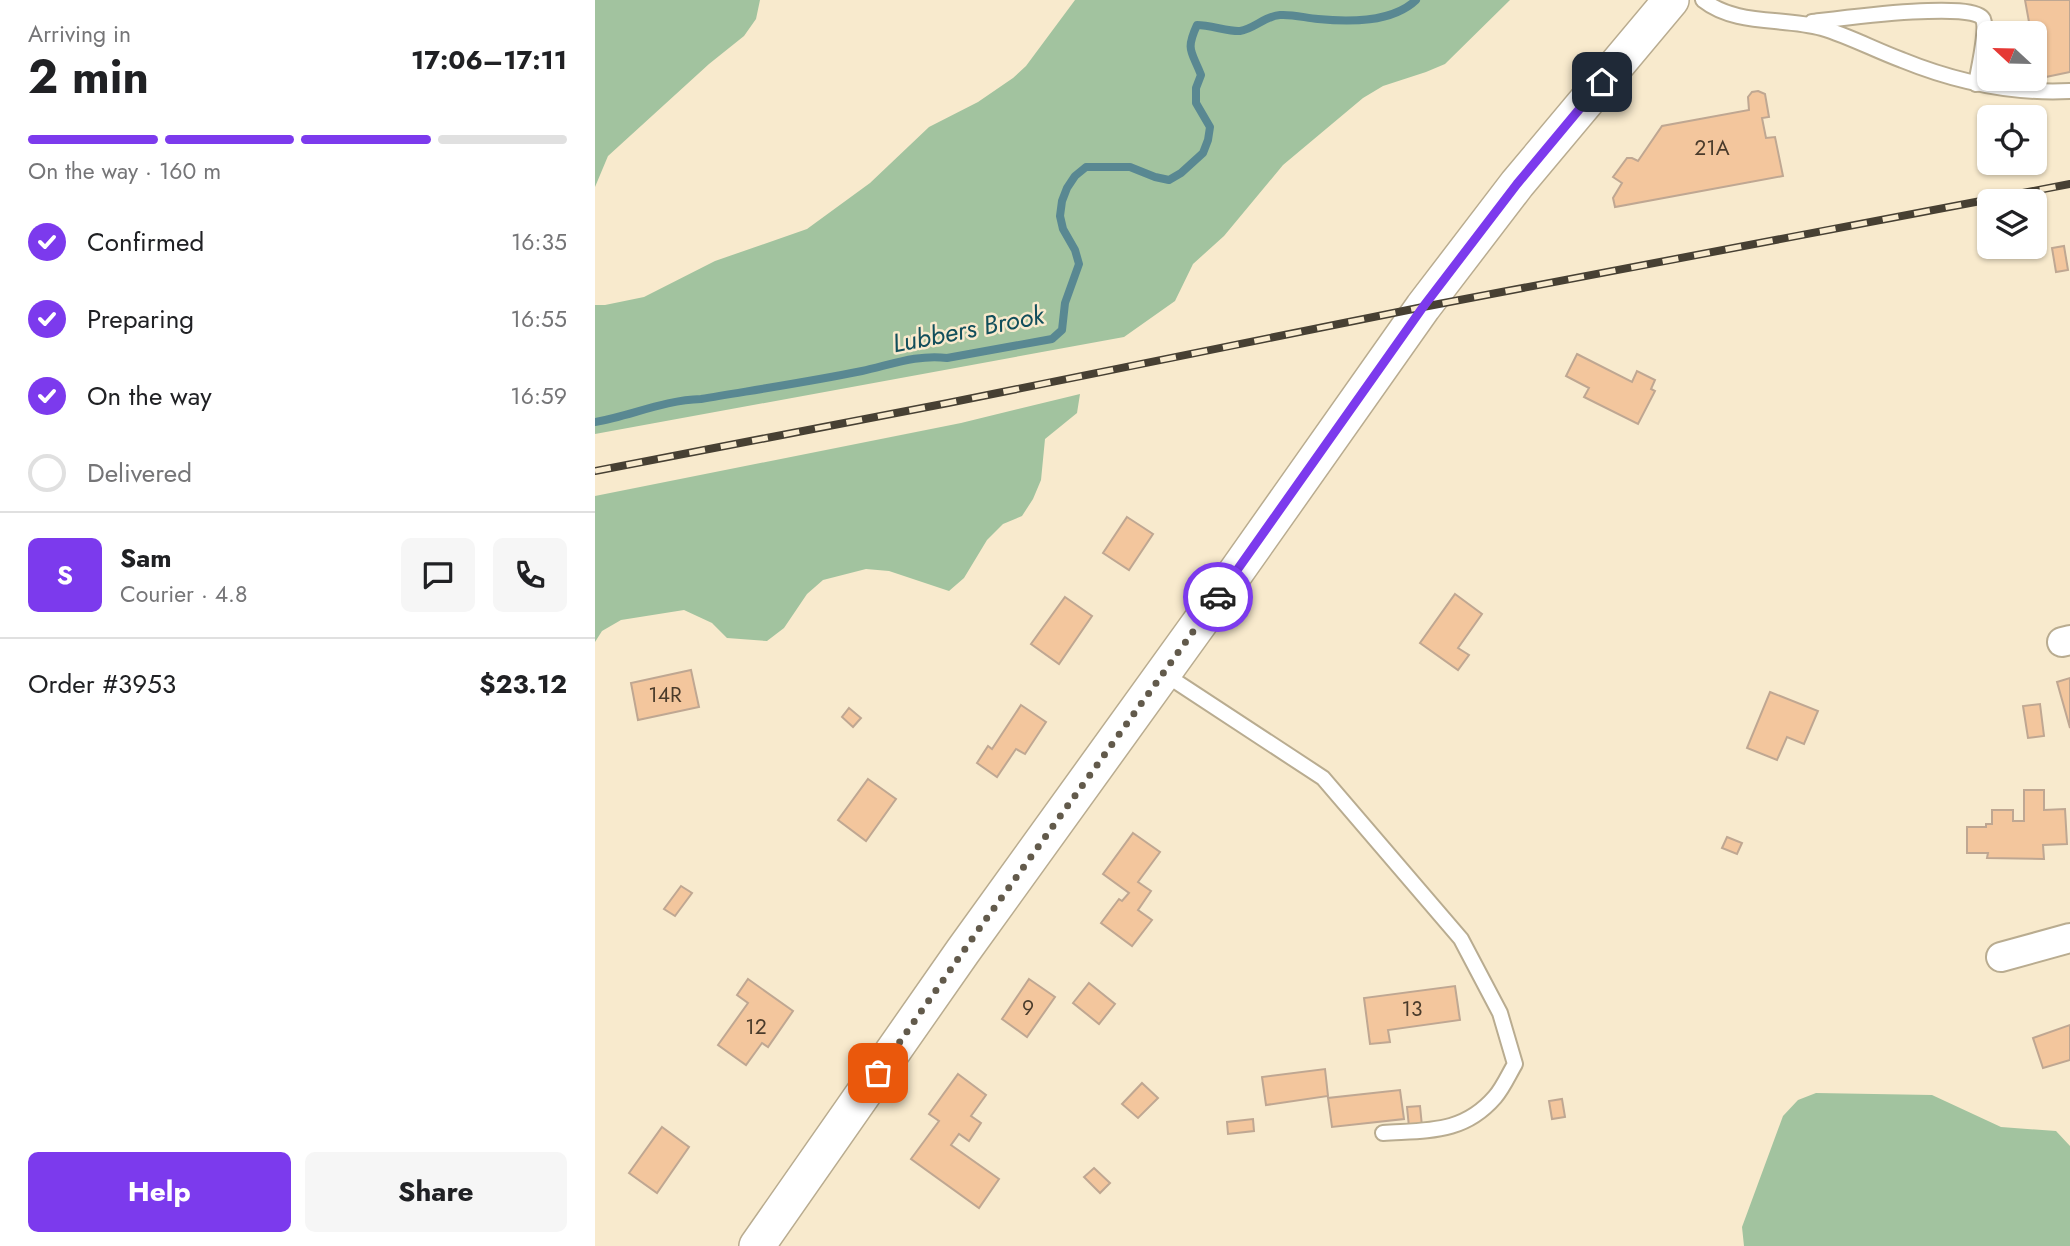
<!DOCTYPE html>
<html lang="en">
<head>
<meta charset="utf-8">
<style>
	:root { --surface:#fff; --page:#f6f6f6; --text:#202124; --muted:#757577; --line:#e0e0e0; --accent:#7c3aed }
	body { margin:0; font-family:Jost,sans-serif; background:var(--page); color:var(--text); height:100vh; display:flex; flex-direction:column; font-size:26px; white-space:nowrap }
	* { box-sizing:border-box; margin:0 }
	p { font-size:23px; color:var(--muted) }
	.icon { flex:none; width:38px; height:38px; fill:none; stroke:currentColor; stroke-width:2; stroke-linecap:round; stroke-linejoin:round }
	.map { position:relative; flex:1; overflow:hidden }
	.side { display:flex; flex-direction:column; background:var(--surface); width:595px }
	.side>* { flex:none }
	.needle { width:46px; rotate:292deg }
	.buttons { position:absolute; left:1382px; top:21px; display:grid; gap:14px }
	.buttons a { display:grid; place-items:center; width:70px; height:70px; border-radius:10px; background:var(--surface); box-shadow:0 2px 5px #0004; font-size:35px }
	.pin { position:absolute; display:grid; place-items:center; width:60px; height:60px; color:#fff; margin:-30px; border-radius:14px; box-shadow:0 4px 10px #0006 }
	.courier { position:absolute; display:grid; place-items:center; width:70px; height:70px; margin:-35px; border:5px solid #7c3aed; border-radius:50%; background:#fff; color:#222; box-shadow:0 2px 9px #0007 }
	.overview em { font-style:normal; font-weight:700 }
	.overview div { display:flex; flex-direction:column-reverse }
	.overview { display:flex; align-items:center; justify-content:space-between; height:119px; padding:0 28px }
	h1 { font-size:46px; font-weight:700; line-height:52px }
	.bar { display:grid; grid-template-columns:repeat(4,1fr); gap:10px 7px; align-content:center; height:84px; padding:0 28px }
	.bar i { height:9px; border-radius:5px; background:var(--line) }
	.bar .selected { background:var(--accent) }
	.bar p { grid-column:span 4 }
	.line { display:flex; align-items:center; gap:18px; padding:0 28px; border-top:2px solid var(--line) }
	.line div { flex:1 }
	.round { display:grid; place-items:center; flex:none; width:74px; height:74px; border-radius:10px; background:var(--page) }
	ol { padding:0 28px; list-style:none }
	li { display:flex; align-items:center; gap:21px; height:77px }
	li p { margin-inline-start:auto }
	li .icon { padding:7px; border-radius:50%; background:var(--accent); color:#fff; stroke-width:4 }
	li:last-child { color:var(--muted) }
	li i { width:38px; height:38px; border:4px solid var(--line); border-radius:50% }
	.cta { display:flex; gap:14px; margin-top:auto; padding:14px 28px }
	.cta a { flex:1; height:80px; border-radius:10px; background:var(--accent); color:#fff; font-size:28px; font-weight:700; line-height:80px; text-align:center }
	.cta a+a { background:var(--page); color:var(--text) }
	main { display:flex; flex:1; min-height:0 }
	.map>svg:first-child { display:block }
</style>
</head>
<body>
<main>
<section class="side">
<div class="overview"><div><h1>2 min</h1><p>Arriving in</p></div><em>17:06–17:11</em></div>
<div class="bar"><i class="selected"></i><i class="selected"></i><i class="selected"></i><i></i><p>On the way · 160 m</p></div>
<ol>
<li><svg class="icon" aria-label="check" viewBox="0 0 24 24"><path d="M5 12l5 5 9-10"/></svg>Confirmed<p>16:35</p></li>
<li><svg class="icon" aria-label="check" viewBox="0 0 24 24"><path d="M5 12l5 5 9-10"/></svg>Preparing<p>16:55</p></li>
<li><svg class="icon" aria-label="check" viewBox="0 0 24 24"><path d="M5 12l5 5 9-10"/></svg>On the way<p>16:59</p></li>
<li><i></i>Delivered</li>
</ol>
<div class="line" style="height:126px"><b class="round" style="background:var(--accent);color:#fff">S</b><div><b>Sam</b><p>Courier · 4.8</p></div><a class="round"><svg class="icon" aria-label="chat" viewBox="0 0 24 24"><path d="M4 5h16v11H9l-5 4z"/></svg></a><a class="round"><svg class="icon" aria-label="phone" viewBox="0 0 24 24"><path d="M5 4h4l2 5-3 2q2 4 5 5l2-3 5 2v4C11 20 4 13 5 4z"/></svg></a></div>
<div class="line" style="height:91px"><div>Order #3953</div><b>$23.12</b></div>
<div class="cta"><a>Help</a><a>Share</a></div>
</section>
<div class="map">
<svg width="1475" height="1246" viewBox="0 0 1475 1246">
	<rect width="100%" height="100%" fill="#f8eacd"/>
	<g fill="#a2c39f">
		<path d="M0,0H165L161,19L149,36L114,64L13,156L0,187Z"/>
		<path d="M480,0H915L850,64L831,72L788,86L768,98L688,165L629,236L598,264L580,301L529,337L0,434V305H10L49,297L120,261L212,229L275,183L334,127L383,102L418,78L431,66Z"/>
		<path d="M485,394L482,413L450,439L446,480L438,499L427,516L408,524L392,540L369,578L354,591L294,571L271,569L228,580L212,594L189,628L172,641L132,638L117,623L89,610L26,620L7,631L0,642V496L366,423Z"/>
		<path d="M1221,1093L1337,1095L1406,1127L1461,1131L1475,1146V1246H1149L1147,1227L1188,1116L1203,1100Z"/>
	</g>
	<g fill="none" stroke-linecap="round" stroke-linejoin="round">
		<path stroke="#598892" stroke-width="8" d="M0,422C35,416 69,400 106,399C159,390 213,382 267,371C295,365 323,354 352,358L457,339L467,330L470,303L484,264L480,250L468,229L465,216L467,201L472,188L480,176L491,167H535L560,177L574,180L586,173L608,153L613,140L615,127L601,103V88L606,75C597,51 590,51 602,25C615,25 635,32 645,31C659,29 670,16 685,15C697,14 711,18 723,19C754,22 797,23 821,0"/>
	</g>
	<g fill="#f3c69d" stroke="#bfa792" stroke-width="2">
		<path d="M1430,0H1475V72L1446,78L1440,52V33H1436Z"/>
		<path d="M1163,91L1170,94L1174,117L1167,118L1171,138L1180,137L1188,176L1020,207L1018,198L1027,183L1018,177L1032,158H1037L1043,161L1067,126L1154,110L1153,97L1157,92Z"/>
		<path d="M1469,246L1473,270L1461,272L1457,248Z"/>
		<path d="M982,354L1037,382L1042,371L1060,380L1056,389L1060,391L1043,424L989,397L994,388L971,376Z"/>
		<path d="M532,517L558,534L534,570L508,553Z"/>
		<path d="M860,594L887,614L863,648L874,655L863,670L825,643Z"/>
		<path d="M470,597L497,616L464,664L436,644Z"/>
		<path d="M96,670L104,707L43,720L36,683Z"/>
		<path d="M1475,678V728L1462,682Z"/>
		<path d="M1175,692L1223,711L1209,744L1192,737L1182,760L1152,748Z"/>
		<path d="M1445,704L1449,736L1433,738L1428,706Z"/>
		<path d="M426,705L451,722L430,754L421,749L402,777L382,763L393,746L397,749Z"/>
		<path d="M254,708L266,718L258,727L247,717Z"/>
		<path d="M273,779L301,799L271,841L243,820Z"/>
		<path d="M1429,790H1449V810L1470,809L1472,844L1448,845L1449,859L1392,858L1393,853H1372V827H1391V824H1397V810H1418V821H1429Z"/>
		<path d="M538,833L565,852L543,882L556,891L543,910L557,920L537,946L506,923L524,899L527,901L534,893L508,874Z"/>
		<path d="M1132,837L1147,843L1142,854L1127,848Z"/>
		<path d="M86,886L97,893L80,916L69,909Z"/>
		<path d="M153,979L198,1011L173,1047L167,1043L151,1065L123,1045L153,1003L142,995Z"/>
		<path d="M434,979L460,997L432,1037L407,1019Z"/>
		<path d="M494,983L520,1004L504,1024L478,1003Z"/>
		<path d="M860,986L865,1020L793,1030L795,1042L775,1044L769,998Z"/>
		<path d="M1475,1025V1060L1448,1068L1438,1038Z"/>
		<path d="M730,1069L733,1096L671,1105L667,1077Z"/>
		<path d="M363,1074L391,1095L376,1116L386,1123L374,1141L364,1134L356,1145L404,1179L384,1208L316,1159L344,1121L334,1114Z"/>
		<path d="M547,1083L563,1098L543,1118L527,1104Z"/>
		<path d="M805,1090L809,1119L737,1127L733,1098Z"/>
		<path d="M967,1099L970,1117L957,1119L954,1101Z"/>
		<path d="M825,1106L827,1126L814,1127L812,1107Z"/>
		<path d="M658,1119L659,1131L633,1134L632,1122Z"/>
		<path d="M67,1127L94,1147L62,1193L34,1173Z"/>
		<path d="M499,1168L515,1183L505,1193L489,1177Z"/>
	</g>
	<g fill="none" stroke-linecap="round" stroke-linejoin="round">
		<defs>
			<g id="service">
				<path d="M1108,0C1141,26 1188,17 1227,28C1254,36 1280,50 1307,60C1361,82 1416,94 1475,91"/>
				<path d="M1217,22C1242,19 1378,0 1388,19C1393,30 1383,71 1381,84"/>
				<path d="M568,673L728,778L866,939L905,1013L920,1064C914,1074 908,1088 900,1097C868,1134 832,1130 788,1133"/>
			</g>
			<g id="minor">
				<path d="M1467,642L1475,640"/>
				<path d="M1406,957L1475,938"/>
			</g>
			<path id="tertiary" d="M162,1246L368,951L634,582L828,307L922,184L1076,0"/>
		</defs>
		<use href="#service" stroke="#b9ac90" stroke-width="18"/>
		<use href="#minor" stroke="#b9ac90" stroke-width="32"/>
		<use href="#tertiary" stroke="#b9ac90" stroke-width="38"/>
		<use href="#service" stroke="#fff" stroke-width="14"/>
		<use href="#minor" stroke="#fff" stroke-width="28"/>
		<use href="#tertiary" stroke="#fff" stroke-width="35"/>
		<defs>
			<path id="rail" d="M0,471L353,403L828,307L1475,184"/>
		</defs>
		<use href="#rail" stroke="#474033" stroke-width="8"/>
		<use href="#rail" stroke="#f8eacd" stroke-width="5" stroke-dasharray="16" stroke-linecap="butt"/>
	</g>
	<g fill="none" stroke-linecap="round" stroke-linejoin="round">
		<path stroke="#625a4b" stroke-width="7" stroke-dasharray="0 12.6" d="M283,1073L384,929L623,597"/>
		<path stroke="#7c3aed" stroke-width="9" d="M623,597L828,307L922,184L1007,82"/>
	</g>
	<g text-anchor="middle" stroke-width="5" stroke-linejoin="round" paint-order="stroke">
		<g font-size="21" fill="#4a3b2b">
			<text x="1117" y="155">21A</text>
			<text x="70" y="702">14R</text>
			<text x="433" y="1015">9</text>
			<text x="817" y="1016">13</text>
			<text x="161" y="1034">12</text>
		</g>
		<g font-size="26" font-style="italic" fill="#114e5b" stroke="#f8eacd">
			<text transform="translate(373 329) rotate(-11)" y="9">Lubbers Brook</text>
		</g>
	</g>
</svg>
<div class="buttons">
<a><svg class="needle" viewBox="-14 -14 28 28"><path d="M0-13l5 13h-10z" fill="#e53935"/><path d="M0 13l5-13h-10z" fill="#757577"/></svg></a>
<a><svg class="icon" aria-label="locate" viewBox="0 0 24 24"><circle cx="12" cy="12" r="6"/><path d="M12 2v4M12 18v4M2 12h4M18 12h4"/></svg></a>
<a><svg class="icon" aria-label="layers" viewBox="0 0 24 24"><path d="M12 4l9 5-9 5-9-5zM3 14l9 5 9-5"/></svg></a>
</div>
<div class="pin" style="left:283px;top:1073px;background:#ea580c"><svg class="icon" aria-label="bag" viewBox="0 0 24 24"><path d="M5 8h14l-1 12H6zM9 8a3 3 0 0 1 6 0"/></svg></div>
<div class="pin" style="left:1007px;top:82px;background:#1f2937"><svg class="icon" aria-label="home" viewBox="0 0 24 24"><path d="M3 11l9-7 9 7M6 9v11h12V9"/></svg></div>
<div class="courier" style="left:623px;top:597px"><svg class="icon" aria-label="car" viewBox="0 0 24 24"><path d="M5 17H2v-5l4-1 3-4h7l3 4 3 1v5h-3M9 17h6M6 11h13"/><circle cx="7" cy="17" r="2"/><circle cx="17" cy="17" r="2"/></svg></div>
</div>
</main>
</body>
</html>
